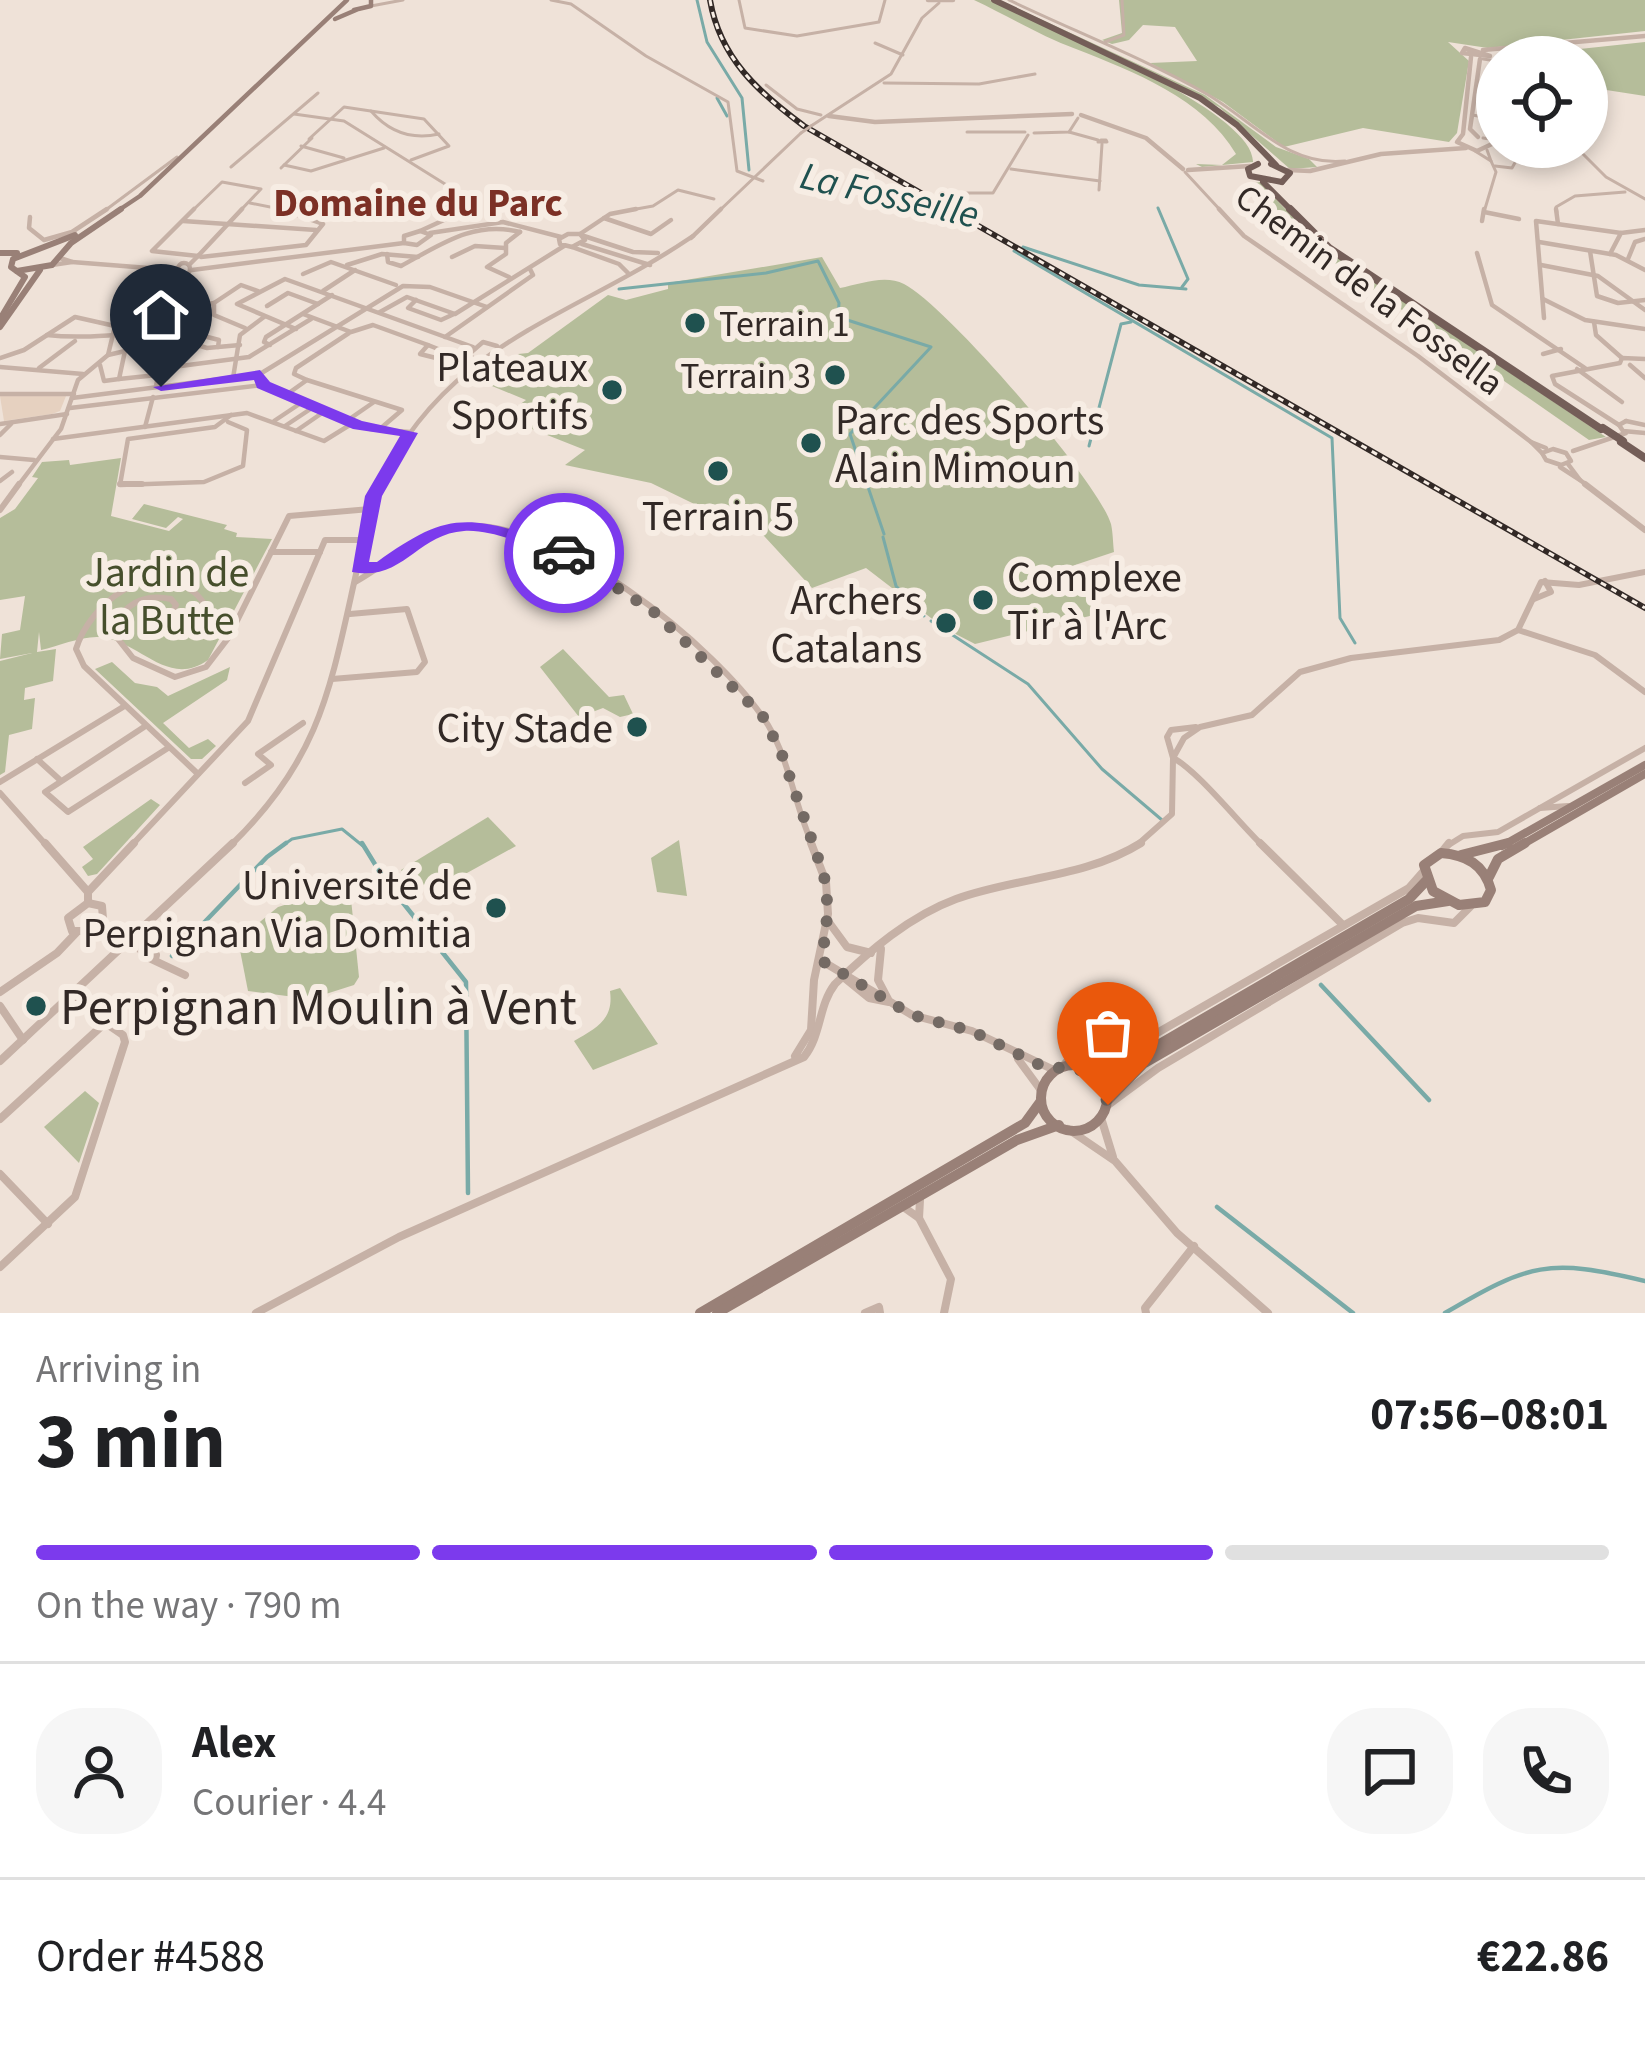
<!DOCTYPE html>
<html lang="en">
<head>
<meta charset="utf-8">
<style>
	:root { --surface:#fff; --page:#f6f6f6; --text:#202124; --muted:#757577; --line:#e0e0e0; --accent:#7c3aed }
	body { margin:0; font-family:"Source Sans 3",sans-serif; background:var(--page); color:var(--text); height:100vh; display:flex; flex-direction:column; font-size:45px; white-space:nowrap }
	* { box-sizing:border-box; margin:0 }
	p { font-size:39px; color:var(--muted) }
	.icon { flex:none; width:66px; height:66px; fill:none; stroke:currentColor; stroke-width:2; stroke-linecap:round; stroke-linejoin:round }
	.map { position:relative; height:1313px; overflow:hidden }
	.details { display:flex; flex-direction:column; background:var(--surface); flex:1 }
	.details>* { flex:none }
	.buttons { position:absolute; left:1476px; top:36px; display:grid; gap:24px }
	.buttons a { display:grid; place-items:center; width:132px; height:132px; border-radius:50%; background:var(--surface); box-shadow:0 6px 18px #0003; font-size:60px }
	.pin { position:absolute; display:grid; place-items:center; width:102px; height:102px; color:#fff; margin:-123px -51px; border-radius:50% 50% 50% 0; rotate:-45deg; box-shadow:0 0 12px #0007 }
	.pin .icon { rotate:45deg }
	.courier { position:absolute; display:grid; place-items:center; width:120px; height:120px; margin:-60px; border:9px solid #7c3aed; border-radius:50%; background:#fff; color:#222; box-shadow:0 3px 15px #0007 }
	.headline em { font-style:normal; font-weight:700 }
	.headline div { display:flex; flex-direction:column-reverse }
	.headline { display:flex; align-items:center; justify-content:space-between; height:204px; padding:0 36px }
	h1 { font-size:78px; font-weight:700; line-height:90px }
	.bar { display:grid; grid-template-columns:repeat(4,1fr); gap:18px 12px; align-content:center; height:144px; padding:0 36px }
	.bar i { height:15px; border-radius:9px; background:var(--line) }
	.bar .selected { background:var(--accent) }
	.bar p { grid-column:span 4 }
	.line { display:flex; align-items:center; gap:30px; padding:0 36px; border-top:3px solid var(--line) }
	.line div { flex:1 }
	.round { display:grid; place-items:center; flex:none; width:126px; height:126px; border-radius:48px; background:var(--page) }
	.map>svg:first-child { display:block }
</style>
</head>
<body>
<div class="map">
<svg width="1645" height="1313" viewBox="0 0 1645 1313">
	<rect width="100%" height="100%" fill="#efe2d8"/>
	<g fill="#b5bd9a">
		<path d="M974,0H990C1038,23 1255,110 1253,162L1202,167L1196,164L1222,165L1236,154C1203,98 1134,72 1076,49C1041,36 1008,16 974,0Z"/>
		<path d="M999,0L1205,95L1276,147L1309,159L1317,167L1290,169L1219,107Z"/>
		<path d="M1119,0H1645V31L1488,48L1448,42L1469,61L1457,133L1449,142L1363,128L1284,147L1223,102L1150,63L1197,61L1175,27L1143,25L1129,40L1112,44L1102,40L1122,33Z"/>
		<path d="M1645,42V96L1587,87V57H1505Z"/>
		<path d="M1260,182L1318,244L1606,437L1589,440L1294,235L1245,185Z"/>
		<path d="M822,257L840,288C860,284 885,274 904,284C946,305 1098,481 1111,524C1113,533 1113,544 1114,552L1072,566L1102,613L975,644L944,628L866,568L812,588L754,525L719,516L651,483L565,465L585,450L502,417L526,400L492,386L499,381L492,377L497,370L522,357L518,354L528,353L608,295L626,300L668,289V283Z"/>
		<path d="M121,458L111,516L169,531L183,519L178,517L166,528L132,519L144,504L227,525L224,529L237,533L236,537L272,539L208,660C167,689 140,640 99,637C82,636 58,646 41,650L39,632L37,652L56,649L53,681L25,688L24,700L35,698L32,729L9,735L5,772L0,775V661L32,653L0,659L2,634L20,630L25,596L0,600V518L15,509L38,478L32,477L42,462L69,460L70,465Z"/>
		<path d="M563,649L609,697L624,695L633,714L620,717L603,708L579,717L540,667Z"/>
		<path d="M112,662L135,683L157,687L168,696L230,667L227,680L163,723L189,748L208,739L216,746L202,759H191L95,669Z"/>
		<path d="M151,799L160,805L97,874L88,876L82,867L93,859L83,847Z"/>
		<path d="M488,817L516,846L447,884L412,885L401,870Z"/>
		<path d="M679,840L687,896L657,892L651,858Z"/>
		<path d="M307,898L351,899L359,977L354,985L310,999L248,991L238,940L278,907Z"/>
		<path d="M620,988L658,1044L593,1070L574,1041C596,1028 614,1020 610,991Z"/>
		<path d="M85,1091L99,1103L79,1163L44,1127Z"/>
	</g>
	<path fill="#e6d1c0" d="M0,396H66L60,411L52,414L4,421Z"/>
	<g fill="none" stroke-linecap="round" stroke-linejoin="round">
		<g stroke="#79aaa7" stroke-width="3">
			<path d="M697,0L707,42L742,98L749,170"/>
			<path d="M717,98L727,116"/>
			<path d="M1158,208L1188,279L1182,287"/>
			<path d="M1023,247L1139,285L1186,289"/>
			<path d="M1014,251L1332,438L1340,618L1355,643"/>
			<path d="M619,289L766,273L818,261L839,303L838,317L931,347L850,434L884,534"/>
			<path d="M1089,446L1121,324L1131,322"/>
			<path d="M883,537L896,586L924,616"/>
			<path d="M931,621L1028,684L1102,769L1162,820"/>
			<path d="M282,846L292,839L342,829L363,846"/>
		</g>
		<g stroke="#79aaa7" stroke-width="4.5">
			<path d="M362,843L384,879L466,982L468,1193"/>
			<path d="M172,956L267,857L286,843"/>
			<path d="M1321,985L1429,1100"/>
			<path d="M1217,1207L1353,1313"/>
			<path d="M1445,1313C1530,1263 1548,1258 1645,1281"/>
		</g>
		<g stroke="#c6b1a6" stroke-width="3">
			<path d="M551,0L571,4L646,56L728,102L737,171L763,181"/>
			<path d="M739,0L745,28L797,36L879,22L885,0"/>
			<path d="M1009,0C1074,31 1143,58 1205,93C1251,119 1287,167 1345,161"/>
			<path d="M371,6L403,0"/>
			<path d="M1105,42L1124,35L1122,0"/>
			<path d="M875,43L903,55"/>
			<path d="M1483,59L1497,61"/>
			<path d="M884,83L979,84L1035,74"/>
			<path d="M766,85L797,109L821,115"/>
			<path d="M371,111C389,132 412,140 439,134"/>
			<path d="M294,114L344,121L469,199L465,212"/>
			<path d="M1472,115L1497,119"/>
			<path d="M811,126L891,74L922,18L939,3"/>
			<path d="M967,132H1025"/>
			<path d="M1069,132L1098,140"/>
			<path d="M1034,133L1069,132L1078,118"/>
			<path d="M1483,138L1497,140"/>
			<path d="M309,139L344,107L424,119L449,146L411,160"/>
			<path d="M1101,140H1106L1107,142H1098Z"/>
			<path d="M301,146L344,158"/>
			<path d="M1576,147L1606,177L1645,199"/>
			<path d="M1475,151L1491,161L1487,150"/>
			<path d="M1537,153L1549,155L1539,158Z"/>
			<path d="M284,165L311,171L384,148"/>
			<path d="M1495,166L1512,168L1517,159L1539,158"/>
			<path d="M231,167L318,93"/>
			<path d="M281,168L312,138"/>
			<path d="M1011,169L1100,181"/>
			<path d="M1185,172L1222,212"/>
			<path d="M1099,190L1102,144"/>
			<path d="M967,193H993L1028,135"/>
			<path d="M250,203L295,212"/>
			<path d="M103,212L177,157"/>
			<path d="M191,212L222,182L261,189L239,212"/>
			<path d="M620,212L653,206L678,190L714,199"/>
			<path d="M718,212L801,133"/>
			<path d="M1484,212L1496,172L1491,161"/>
			<path d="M1557,212L1556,207L1575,196L1625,192"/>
		</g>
		<g stroke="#c6b1a6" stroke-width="4.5">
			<path d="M194,209L152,251L198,256"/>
			<path d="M1219,209L1244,236L1418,356L1531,442"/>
			<path d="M1556,209L1558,224"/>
			<path d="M1484,212L1519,219"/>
			<path d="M30,217L29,228L44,240L72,232L107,209"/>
			<path d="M604,218L651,234L671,220"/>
			<path d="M183,221L316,230"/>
			<path d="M1482,221L1484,209"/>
			<path d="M420,231L468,209"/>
			<path d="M420,231L431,235L417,245L404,243V236Z"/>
			<path d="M430,233L503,222L561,237"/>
			<path d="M568,234H580L585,240L572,247L560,244L559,239Z"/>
			<path d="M580,234L610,214L636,209"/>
			<path d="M584,236L633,252L658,253"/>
			<path d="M691,238L721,209"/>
			<path d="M1539,242L1616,255L1645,270"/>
			<path d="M582,244L650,265"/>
			<path d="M572,247L619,264L628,273"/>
			<path d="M1590,251L1597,296L1618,303L1645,300"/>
			<path d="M1477,253L1492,305L1585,368"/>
			<path d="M387,254L388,262L401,266C440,245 474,220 520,232"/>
			<path d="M1610,254L1621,233L1645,230"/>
			<path d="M198,256L242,209"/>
			<path d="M201,257L306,245L323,224L280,209"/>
			<path d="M452,257L475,246L505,248"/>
			<path d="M1628,259L1635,242L1645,239"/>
			<path d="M72,262L174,270"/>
			<circle cx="184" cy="269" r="6"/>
			<path d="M52,265L72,262L60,258"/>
			<path d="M189,265L198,256"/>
			<path d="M347,265L382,254L418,257"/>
			<path d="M1541,265L1598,276L1645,310"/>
			<path d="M192,270L404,243"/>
			<path d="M303,274L331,262L396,285"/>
			<path d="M509,277L487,267L506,254V243L520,232"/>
			<path d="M323,291L355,270"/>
			<path d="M1543,299L1585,320L1645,329"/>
			<path d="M416,300L408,308L441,320L454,314"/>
			<path d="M267,306L288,293L318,304"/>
			<path d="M380,312L407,297L455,314L564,246"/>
			<path d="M303,314L351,332L373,325L428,345"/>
			<path d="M1544,318L1536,221L1621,233"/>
			<path d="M1594,322L1596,335L1622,358"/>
			<path d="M245,328L214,315V303L241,285L258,291"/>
			<path d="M296,329L237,304L285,279L473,347"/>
			<path d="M47,335C105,342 162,323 219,340L218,347"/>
			<path d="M445,337L533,275L530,269"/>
			<path d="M270,345L264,342L266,337L332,295"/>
			<path d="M428,345L443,351L444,360L420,354Z"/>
			<path d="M125,351L119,379L157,375"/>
			<path d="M1543,354L1561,349"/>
			<path d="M108,355L115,326L124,317L214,303"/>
			<path d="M0,358L24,350L75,317L115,326"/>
			<path d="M478,361L468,355L483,342L497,346"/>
			<path d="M100,365L104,381L119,379"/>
			<path d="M1630,365L1645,378"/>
			<path d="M0,367L83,374"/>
			<path d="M39,368L75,341"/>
			<path d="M158,369L249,357L311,319"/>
			<path d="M1577,369L1622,402"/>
			<path d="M233,378L240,335L264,317"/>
			<path d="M307,380L402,410L381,428"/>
			<path d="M156,387L163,341"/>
			<path d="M0,394H74"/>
			<path d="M286,395L307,380L294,374L296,368L349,333"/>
			<path d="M72,398L260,374L403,286L430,287L487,307"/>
			<path d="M70,408L263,385L370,429L410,432"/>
			<path d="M348,420L374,402"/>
			<path d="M274,421L301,403"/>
			<path d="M1626,421L1619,425L1623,431L1645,433"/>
			<path d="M1626,421L1645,425"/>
			<path d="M228,422L247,430L243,466L204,482L120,485L128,439L215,427L231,415"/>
			<path d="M0,424L67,414"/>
			<path d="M1619,425L1555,384L1552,376L1620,363L1622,358L1645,359"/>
			<path d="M285,426L312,408"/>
			<path d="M145,427L153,397"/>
			<path d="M296,431L325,411"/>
			<path d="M0,435L11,424"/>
			<path d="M53,439L247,413L324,441L353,423"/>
			<path d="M1553,449L1566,453L1571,461L1561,465L1546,460L1542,453Z"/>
			<path d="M1573,451L1626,433"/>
			<path d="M1542,453L1531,442L1546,448"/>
			<path d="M0,457L34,460"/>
			<path d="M1560,467L1580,480L1568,464"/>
			<path d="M1580,480L1589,487"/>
			<path d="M0,481L12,472"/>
			<path d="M17,487L61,429L78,380L108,355L177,339L207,348L240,345"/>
			<path d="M378,487C448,340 571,319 693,236"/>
		</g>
		<g stroke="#c6b1a6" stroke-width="6">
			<path d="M120,484H142"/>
			<path d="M1585,484L1645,530"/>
			<path d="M0,510L19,484"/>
			<path d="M271,552H320"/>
			<path d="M355,582C387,565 415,535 451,528C547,507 720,648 768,725C790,762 795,807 813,846"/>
			<path d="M1534,599L1551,592L1545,581"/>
			<path d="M168,613L173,621L163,631L140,630L147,616Z"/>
			<path d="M171,615L176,605L171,599C142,593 124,605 111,630L133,658L175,677L206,667L229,637"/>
			<path d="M1518,630L1595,655L1645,692"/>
			<path d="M332,679L417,672L425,662L407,609L350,614"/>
			<path d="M144,727L45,792L68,812L168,748"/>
			<path d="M1196,727L1171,730L1167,737L1173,758C1197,770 1239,823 1263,846"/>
			<path d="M37,759L59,779"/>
			<path d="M198,774L84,666L76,649C90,604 148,557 194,592C209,604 213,625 229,637L289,516L370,509"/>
			<path d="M0,782L123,707"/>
			<path d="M245,783L271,765L258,754L303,723"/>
			<path d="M0,793L47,846"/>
			<path d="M1540,808L1568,806"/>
			<path d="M131,846L248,721L325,540H363"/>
			<path d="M230,846C320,759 330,690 356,574C363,544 367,512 380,484"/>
			<path d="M1136,846L1172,814L1173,758L1184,738L1200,727L1252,715L1300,672L1351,658L1499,640L1518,630L1541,582L1579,585L1645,572"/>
			<path d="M1447,846L1463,836L1498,832L1645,748"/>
		</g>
		<g stroke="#c6b1a6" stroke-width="8">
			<path d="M45,843L88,892"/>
			<path d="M1260,843L1343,925"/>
			<path d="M1441,853L1449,843"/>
			<path d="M88,903V892L134,843"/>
			<path d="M88,903L102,906L103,919L88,931H72L68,918Z"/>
			<path d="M828,921L847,947L871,953"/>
			<path d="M116,933L156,955L155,959"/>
			<path d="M133,943L151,959L185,975"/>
			<path d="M881,949L878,980L888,999"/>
			<path d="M822,961L912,1015L972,1031L1054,1070"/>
			<path d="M842,976L869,998L889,1002"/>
			<path d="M0,992L57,953L76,933"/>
			<path d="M0,1006L23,1040"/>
			<path d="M795,1056L811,1030L814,980L828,914L826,882L811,843"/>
			<path d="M1018,1059L1040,1089"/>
			<path d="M0,1061L233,843"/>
			<path d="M1062,1067L1088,1037L1130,1041L1157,1033L1409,888L1423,872"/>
			<path d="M1108,1105L1158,1068L1402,923L1418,918L1454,923L1470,907"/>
			<path d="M0,1119L105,1023"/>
			<path d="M1102,1121L1113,1157"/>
			<path d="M1068,1129L1115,1161L1177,1233L1268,1313"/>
			<path d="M0,1174L48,1224"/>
			<path d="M902,1206L919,1218L920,1200"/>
			<path d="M919,1218L951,1279L944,1313"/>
			<path d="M0,1267L75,1197L125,1042L123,1035L69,998"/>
			<path d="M256,1313L399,1237L804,1057C822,1034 818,1006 835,984C869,951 910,916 956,899C1017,877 1085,878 1141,843"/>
			<path d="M865,1313L879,1307L880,1313"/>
			<path d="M1146,1313L1145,1308L1194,1246"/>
		</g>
		<g stroke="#c6b1a6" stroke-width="4.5">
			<path d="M928,0H953"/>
			<path d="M1465,48L1490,56L1462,53Z"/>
			<path d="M1483,50L1645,36"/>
			<path d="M1471,57L1463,134L1457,142L1477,151L1492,144"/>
			<path d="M1081,115L1146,138L1183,169"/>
			<path d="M829,116L875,122L1072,114"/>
			<path d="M1478,137L1470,129L1480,59"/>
			<path d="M1188,170L1250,166"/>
			<path d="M1288,170L1310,171L1381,154L1466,148"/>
		</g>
		<g stroke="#998077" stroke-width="4.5">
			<path d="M354,10L371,6V0"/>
			<path d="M335,19L356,10"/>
			<path d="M116,212L140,196L347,0"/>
		</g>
		<g stroke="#998077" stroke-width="6">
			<path d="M0,253H17"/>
			<path d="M17,271L52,265L71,243L121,209"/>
			<path d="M0,319L25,277L11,267L13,259L75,235"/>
			<path d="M0,327L40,270"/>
		</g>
		<g stroke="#998077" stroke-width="8">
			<path d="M1502,846L1645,765"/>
			<path d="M1520,846L1645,774"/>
		</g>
		<g stroke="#998077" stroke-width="10">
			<path d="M1441,853C1466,855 1484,864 1491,890L1485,902L1459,905L1433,891L1424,865Z"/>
			<path d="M1461,855L1508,843"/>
			<path d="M1489,877L1498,859L1525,843"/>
			<circle cx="1074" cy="1098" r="33"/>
			<path d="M1087,1071L1127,1063L1409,899L1426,881"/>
			<path d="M1108,1100L1143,1064L1416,906L1448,901"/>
			<path d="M700,1313L1025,1123L1041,1101"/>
			<path d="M717,1313L1017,1140L1059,1125"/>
		</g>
		<g stroke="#745e58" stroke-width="6">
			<path d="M994,0L1200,98L1237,125L1276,165"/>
			<path d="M1258,164L1248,169L1250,176L1282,182"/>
			<path d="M1271,164L1290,173L1282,182"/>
			<path d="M1263,182L1293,212"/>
		</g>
		<g stroke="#745e58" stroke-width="8">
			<path d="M1290,209L1329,248L1601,429"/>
			<path d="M1621,442L1645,458"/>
		</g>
		<defs>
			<path id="rail" d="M710,0C720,58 758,92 804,126L1645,608"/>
		</defs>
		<use href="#rail" stroke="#322926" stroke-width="6"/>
		<use href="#rail" stroke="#f7ede4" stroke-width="3" stroke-dasharray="6" stroke-linecap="butt"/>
		<path stroke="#c6b1a6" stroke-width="3" d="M801,133L811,126"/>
		<path stroke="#745e58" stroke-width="8" d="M1603,428L1623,441"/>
	</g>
	<path fill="#7c3aed" d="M260,370L270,382L362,421L418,433L382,496L369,562H377C436,520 459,512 529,535C544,540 562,544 573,553L564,559C533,550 497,529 464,531C417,534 403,582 352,572L365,496L400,436L353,429L257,388L254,380L161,391L153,387Z"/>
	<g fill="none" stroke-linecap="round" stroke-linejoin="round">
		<path stroke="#746a64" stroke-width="12" stroke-dasharray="0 21.6" d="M564,553L654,612L762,715L781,752L824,875L828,909L822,961L912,1015L972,1031L1042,1066L1087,1071L1102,1083L1108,1105"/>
	</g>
	<g fill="#1f514f" stroke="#f7ede4" stroke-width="4.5">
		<circle cx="695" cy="323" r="12"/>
		<circle cx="835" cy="375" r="12"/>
		<circle cx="612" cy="390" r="12"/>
		<circle cx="811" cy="443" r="12"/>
		<circle cx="718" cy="471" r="12"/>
		<circle cx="983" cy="600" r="12"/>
		<circle cx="946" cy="623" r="12"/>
		<circle cx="637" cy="727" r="12"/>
		<circle cx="496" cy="908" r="12"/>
		<circle cx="36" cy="1006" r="12"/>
	</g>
	<g text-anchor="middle" stroke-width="12" stroke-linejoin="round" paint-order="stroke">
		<g font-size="36" fill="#322926" stroke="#f7ede4">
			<text transform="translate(1370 289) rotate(37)" y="13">Chemin de la Fossella</text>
		</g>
		<g font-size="36" fill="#322926" stroke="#f7ede4" text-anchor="start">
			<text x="719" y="336">Terrain 1</text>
			<text x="811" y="388" text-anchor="end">Terrain 3</text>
		</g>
		<g font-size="39" font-style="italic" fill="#1f514f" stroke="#f7ede4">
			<text transform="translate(890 194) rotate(13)" y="14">La Fosseille</text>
		</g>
		<g font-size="39" font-weight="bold" fill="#7c3025" stroke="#f7ede4">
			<text x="418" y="216">Domaine du Parc</text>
		</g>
		<g font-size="42" fill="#322926" stroke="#f7ede4" text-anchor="end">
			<text x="588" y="381">Plateaux<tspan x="588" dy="48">Sportifs</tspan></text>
			<text x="835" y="434" text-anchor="start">Parc des Sports<tspan x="835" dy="48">Alain Mimoun</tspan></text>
			<text x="718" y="530" text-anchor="middle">Terrain 5</text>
			<text x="1007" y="591" text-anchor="start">Complexe<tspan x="1007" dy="48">Tir à l'Arc</tspan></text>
			<text x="922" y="614">Archers<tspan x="922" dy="48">Catalans</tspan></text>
			<text x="613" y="742">City Stade</text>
			<text x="472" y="899">Université de<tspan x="472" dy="48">Perpignan Via Domitia</tspan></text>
		</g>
		<g font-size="42" fill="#464f2c" stroke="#f7ede4">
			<text x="167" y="586">Jardin de<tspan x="167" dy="48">la Butte</tspan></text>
		</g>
		<g font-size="51" fill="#322926" stroke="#f7ede4" text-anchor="start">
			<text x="60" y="1024">Perpignan Moulin à Vent</text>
		</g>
	</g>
</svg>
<div class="buttons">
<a><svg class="icon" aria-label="locate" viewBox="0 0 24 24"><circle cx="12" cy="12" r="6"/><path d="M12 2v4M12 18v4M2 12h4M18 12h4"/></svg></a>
</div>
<div class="pin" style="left:1108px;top:1105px;background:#ea580c"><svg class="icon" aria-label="bag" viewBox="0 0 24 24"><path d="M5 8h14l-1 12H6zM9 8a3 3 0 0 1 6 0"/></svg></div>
<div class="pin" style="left:161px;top:387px;background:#1f2937"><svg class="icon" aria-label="home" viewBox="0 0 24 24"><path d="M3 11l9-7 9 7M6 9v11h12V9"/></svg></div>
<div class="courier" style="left:564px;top:553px"><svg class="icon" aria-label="car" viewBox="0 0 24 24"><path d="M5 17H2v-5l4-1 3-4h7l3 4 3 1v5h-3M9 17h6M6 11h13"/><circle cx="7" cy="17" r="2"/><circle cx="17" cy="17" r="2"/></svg></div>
</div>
<section class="details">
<div class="headline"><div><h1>3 min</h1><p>Arriving in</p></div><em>07:56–08:01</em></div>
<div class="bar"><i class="selected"></i><i class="selected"></i><i class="selected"></i><i></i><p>On the way · 790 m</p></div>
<div class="line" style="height:216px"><a class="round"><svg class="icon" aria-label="person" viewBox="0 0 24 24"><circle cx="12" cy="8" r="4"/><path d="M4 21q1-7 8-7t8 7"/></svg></a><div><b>Alex</b><p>Courier · 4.4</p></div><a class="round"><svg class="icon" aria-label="chat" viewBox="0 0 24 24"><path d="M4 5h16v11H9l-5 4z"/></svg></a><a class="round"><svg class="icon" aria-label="phone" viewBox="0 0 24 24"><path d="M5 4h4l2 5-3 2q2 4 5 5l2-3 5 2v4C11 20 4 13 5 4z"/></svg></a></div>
<div class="line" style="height:156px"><div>Order #4588</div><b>€22.86</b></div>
</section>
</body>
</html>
